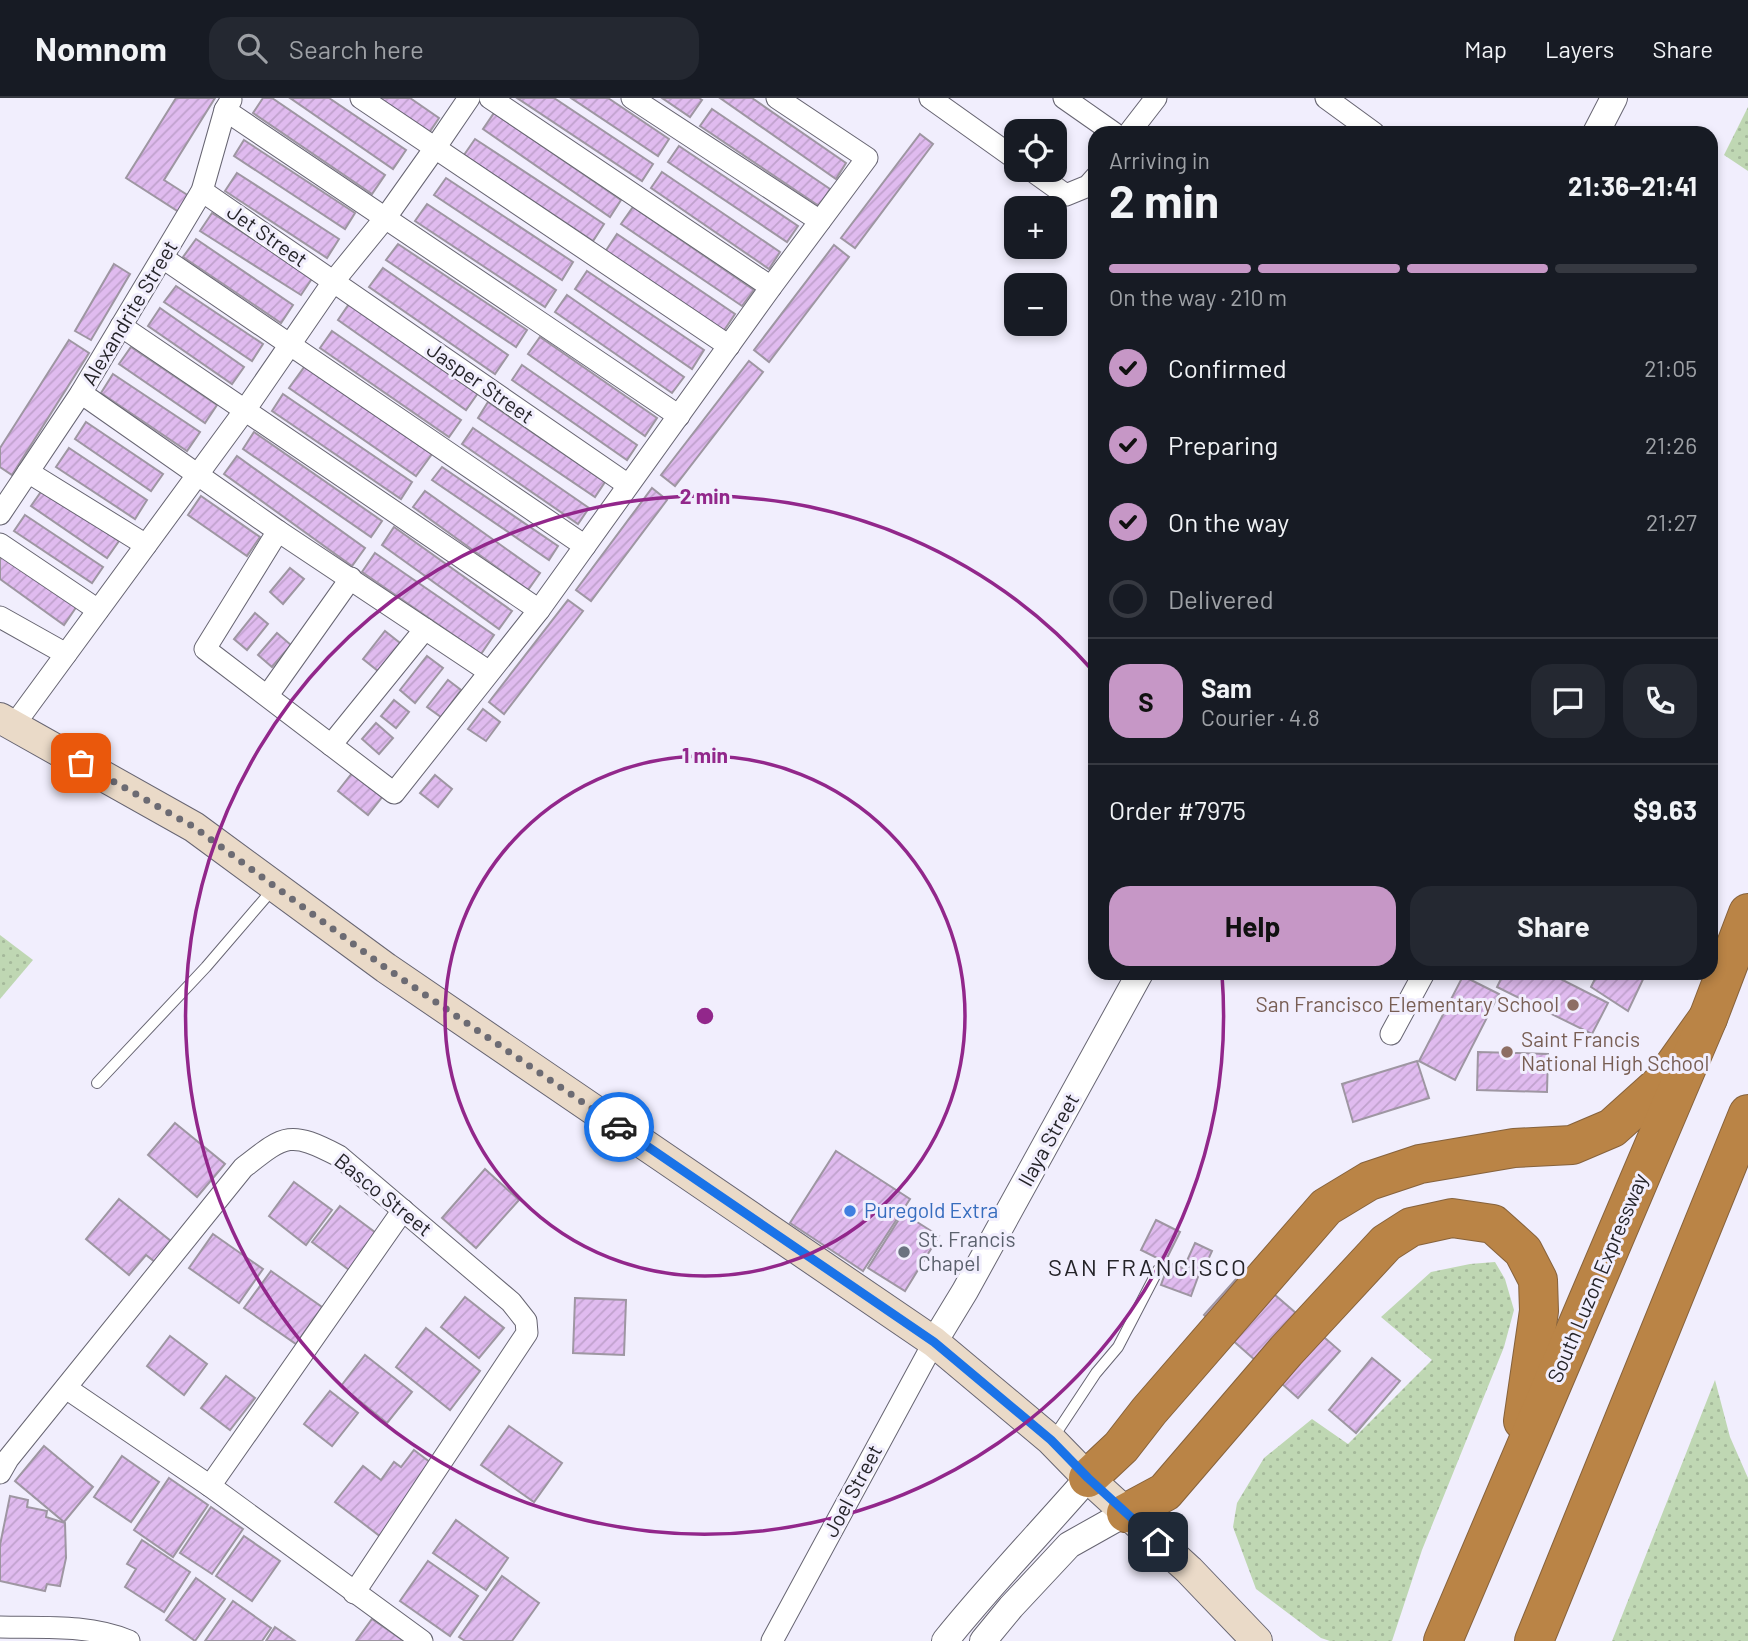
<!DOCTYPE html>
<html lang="en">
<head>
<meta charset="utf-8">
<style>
	:root { --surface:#171b24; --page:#242831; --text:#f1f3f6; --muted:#9ea1a6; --line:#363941; --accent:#c697c6 }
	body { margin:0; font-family:Barlow,sans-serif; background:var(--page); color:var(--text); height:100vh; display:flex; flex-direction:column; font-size:26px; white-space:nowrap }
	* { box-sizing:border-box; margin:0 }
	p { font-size:23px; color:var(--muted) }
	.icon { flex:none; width:38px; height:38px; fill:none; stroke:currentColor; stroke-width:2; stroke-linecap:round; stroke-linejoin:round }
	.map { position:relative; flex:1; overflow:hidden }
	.details { position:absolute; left:1088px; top:28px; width:630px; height:854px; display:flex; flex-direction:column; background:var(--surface); border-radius:21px; box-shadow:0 4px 10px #0003 }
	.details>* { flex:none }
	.controls { position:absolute; left:1004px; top:21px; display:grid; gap:14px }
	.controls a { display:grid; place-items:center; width:63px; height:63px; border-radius:14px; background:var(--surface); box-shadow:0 4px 10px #0003; font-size:35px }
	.pin { position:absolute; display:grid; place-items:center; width:60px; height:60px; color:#fff; margin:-30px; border-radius:14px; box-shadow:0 4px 10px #0006 }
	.courier { position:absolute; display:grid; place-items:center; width:70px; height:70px; margin:-35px; border:5px solid #1a73e8; border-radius:50%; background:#fff; color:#222; box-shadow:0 2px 9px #0007 }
	.overview em { font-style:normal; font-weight:700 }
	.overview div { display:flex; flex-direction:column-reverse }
	.overview { display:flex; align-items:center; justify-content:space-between; height:119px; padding:0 21px }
	h1 { font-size:46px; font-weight:700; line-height:52px }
	.bar { display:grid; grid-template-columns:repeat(4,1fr); gap:10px 7px; align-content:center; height:84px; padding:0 21px }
	.bar i { height:9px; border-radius:5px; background:var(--line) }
	.bar .selected { background:var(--accent) }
	.bar p { grid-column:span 4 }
	.line { display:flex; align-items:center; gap:18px; padding:0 21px; border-top:2px solid var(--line) }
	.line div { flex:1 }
	.round { display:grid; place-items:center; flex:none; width:74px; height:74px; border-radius:21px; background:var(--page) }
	ol { padding:0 21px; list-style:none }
	li { display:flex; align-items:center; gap:21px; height:77px }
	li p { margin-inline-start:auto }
	li .icon { padding:7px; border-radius:50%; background:var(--accent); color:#111; stroke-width:4 }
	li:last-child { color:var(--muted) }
	li i { width:38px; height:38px; border:4px solid var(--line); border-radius:50% }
	.cta { display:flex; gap:14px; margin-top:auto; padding:14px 21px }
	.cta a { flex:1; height:80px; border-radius:21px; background:var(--accent); color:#111; font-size:28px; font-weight:700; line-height:80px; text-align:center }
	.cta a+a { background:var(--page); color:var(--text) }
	header { display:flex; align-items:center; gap:42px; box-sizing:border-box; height:98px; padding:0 35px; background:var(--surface); border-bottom:2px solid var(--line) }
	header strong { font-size:33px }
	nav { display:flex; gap:38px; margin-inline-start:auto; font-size:24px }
	.search { width:490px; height:63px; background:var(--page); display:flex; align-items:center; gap:18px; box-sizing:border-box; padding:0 24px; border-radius:21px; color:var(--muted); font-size:26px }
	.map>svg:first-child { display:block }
</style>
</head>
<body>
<header>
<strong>Nomnom</strong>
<div class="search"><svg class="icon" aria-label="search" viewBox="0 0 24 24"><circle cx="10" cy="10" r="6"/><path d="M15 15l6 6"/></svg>Search here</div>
<nav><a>Map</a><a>Layers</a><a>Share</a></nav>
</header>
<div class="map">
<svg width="1748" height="1543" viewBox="0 0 1748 1543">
	<defs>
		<pattern id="grass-dots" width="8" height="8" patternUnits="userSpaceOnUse" patternTransform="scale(1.75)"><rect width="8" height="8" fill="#bfd7b3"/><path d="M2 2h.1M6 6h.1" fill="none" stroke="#a4b89a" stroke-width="1.8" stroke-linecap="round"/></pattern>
		<pattern id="building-hatch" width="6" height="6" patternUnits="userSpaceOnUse" patternTransform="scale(1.75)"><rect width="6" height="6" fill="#e0bbef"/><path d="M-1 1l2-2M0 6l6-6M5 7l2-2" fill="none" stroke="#c0a1cd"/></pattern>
	</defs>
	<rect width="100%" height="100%" fill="#f1eefd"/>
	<g fill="url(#grass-dots)">
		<path d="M1748,9V73L1724,57Z"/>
		<path d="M0,837L33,862L0,901Z"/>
		<path d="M1495,1164L1505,1181L1514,1212L1504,1249L1422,1452L1392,1543H1330L1321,1540L1256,1491L1233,1429L1237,1405L1264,1360L1312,1321L1348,1346L1432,1262L1381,1219L1431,1174L1470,1166Z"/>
		<path d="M1715,1282L1730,1339L1748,1380V1543H1612Z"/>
	</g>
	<g fill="url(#building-hatch)" stroke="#9e96a2" stroke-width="2">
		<path d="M176,0H215L164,82L189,98L179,114L126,80Z"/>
		<path d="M263,0H272L385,77L372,96L253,15Z"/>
		<path d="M290,0H329L406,52L393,71Z"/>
		<path d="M376,0H410L439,20L429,35Z"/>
		<path d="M517,0H554L653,66L642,83Z"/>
		<path d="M571,0H608L669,41L658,58Z"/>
		<path d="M662,0H699L702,2L690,19Z"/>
		<path d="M720,0H752L846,65L836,81Z"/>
		<path d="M712,11L830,91L819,108L700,28Z"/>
		<path d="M494,15L621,102L610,119L483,31Z"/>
		<path d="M920,36L933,46L855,150L841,140Z"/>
		<path d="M475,41L604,126L593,143L464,57Z"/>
		<path d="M244,42L355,115L345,131L234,58Z"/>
		<path d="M679,48L798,128L787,144L668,64Z"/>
		<path d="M662,74L780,154L769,171L651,90Z"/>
		<path d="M237,75L339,141L327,160L225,93Z"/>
		<path d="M446,80L573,164L562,182L434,97Z"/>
		<path d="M427,106L556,192L545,209L415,123Z"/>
		<path d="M633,109L754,192L742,208L621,126Z"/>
		<path d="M212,115L313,179L301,197L200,133Z"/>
		<path d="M617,136L735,216L723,234L605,154Z"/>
		<path d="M196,141L293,207L281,225L183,159Z"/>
		<path d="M398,146L527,232L516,249L386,162Z"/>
		<path d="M834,147L849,159L769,264L754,252Z"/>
		<path d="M114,166L130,176L91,242L75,233Z"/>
		<path d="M383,170L508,257L495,276L369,189Z"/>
		<path d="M587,173L704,252L692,271L575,191Z"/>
		<path d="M176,188L263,246L252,263L164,204Z"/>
		<path d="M567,197L684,279L672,295L555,214Z"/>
		<path d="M349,206L478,295L466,312L338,222Z"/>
		<path d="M160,210L244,269L232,286L148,228Z"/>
		<path d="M332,233L461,322L449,339L320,250Z"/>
		<path d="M540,239L657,320L645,338L528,256Z"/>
		<path d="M69,242L89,255L12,377L0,369V350Z"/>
		<path d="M131,249L217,307L205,325L119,266Z"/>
		<path d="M749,263L763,274L675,388L661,377Z"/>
		<path d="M522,267L637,347L627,362L512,282Z"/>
		<path d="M305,268L432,356L416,378L289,290Z"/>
		<path d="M113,276L200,334L187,353L101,295Z"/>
		<path d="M283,296L412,384L401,401L272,313Z"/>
		<path d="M488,304L605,384L595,399L478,320Z"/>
		<path d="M86,324L163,376L151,393L75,341Z"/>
		<path d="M473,330L589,410L578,426L462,346Z"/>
		<path d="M254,334L382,423L371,439L243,351Z"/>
		<path d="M69,350L147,402L135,421L56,369Z"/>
		<path d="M237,358L365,450L352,468L224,376Z"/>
		<path d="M442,369L558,448L549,462L432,382Z"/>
		<path d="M652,390L667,402L591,503L576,492Z"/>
		<path d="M43,391L119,443L107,460L31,408Z"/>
		<path d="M425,393L540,475L528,492L413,409Z"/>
		<path d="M201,398L260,439L247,458L188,417Z"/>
		<path d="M25,417L103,469L92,485L14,433Z"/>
		<path d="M394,429L512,513L499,531L382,447Z"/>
		<path d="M0,453L77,508L64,527L0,481Z"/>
		<path d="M375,455L494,537L481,556L362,474Z"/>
		<path d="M290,470L304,481L283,506L270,494Z"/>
		<path d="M568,502L583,513L504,616L489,604Z"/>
		<path d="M255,515L268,526L247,552L234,541Z"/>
		<path d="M385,533L400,545L378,573L363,561Z"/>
		<path d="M277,535L291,547L272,569L258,557Z"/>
		<path d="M427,558L443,570L415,605L400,592Z"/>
		<path d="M448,582L461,592L441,619L427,609Z"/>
		<path d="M394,602L409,614L396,630L381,618Z"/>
		<path d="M483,611L500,624L486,643L468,631Z"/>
		<path d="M376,625L393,640L379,656L362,641Z"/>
		<path d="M353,674L383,698L368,717L338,693Z"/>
		<path d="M435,677L452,691L438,709L420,695Z"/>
		<path d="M1504,875H1549L1608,905L1592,936L1497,889Z"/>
		<path d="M1598,875H1646L1628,913L1591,889Z"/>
		<path d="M1463,878L1499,896L1455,982L1419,963Z"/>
		<path d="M1478,954L1548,956L1547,994L1477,992Z"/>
		<path d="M1417,963L1429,1000L1353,1024L1342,986Z"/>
		<path d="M175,1025L225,1066L197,1099L148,1057Z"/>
		<path d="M836,1053L910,1101L863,1173L790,1125Z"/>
		<path d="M485,1071L519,1102L476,1150L442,1120Z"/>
		<path d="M294,1084L332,1112L306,1147L269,1118Z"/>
		<path d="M119,1101L172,1144L155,1164L146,1157L129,1177L86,1141Z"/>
		<path d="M340,1108L380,1138L353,1175L312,1144Z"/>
		<path d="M903,1115L939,1138L905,1193L868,1170Z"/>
		<path d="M1156,1122L1180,1134L1165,1164L1141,1152Z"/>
		<path d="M213,1136L263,1171L239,1205L189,1170Z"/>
		<path d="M1195,1145L1212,1153L1202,1175L1185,1167Z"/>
		<path d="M1169,1165L1199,1176L1191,1198L1161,1187Z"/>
		<path d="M1245,1171L1340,1253L1298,1300L1204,1217Z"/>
		<path d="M271,1173L322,1209L296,1246L244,1210Z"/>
		<path d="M465,1199L504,1230L479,1260L441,1229Z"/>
		<path d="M575,1200L626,1202L624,1257L573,1255Z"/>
		<path d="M426,1230L480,1273L450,1312L396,1269Z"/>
		<path d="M170,1238L207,1266L184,1297L147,1268Z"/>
		<path d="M365,1257L412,1294L387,1325L341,1288Z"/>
		<path d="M1372,1260L1400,1283L1356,1335L1329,1312Z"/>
		<path d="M226,1278L255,1300L230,1332L201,1310Z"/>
		<path d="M330,1293L358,1315L332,1348L304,1326Z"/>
		<path d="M509,1328L562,1365L534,1404L481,1367Z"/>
		<path d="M44,1348L93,1389L64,1424L15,1383Z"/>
		<path d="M414,1352L435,1368L381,1439L335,1404L363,1368L381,1382L394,1364L401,1369Z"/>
		<path d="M122,1358L159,1384L131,1424L94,1399Z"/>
		<path d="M169,1380L208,1407L173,1459L134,1432Z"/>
		<path d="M10,1398L28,1402L27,1409L47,1413L46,1419L65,1425L66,1460L60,1488L47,1486L45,1493L0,1483V1447Z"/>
		<path d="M211,1409L243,1431L212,1476L180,1455Z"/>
		<path d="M456,1422L508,1460L486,1492L433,1455Z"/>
		<path d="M244,1438L280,1463L252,1503L216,1478Z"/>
		<path d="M142,1442L190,1474L164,1514L125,1489L136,1471L127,1466Z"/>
		<path d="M428,1463L478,1498L450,1538L400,1503Z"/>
		<path d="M502,1478L539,1505L512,1543H465L459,1539Z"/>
		<path d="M196,1480L225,1501L195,1543L166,1522Z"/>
		<path d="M233,1503L271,1530L262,1543H205Z"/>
		<path d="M372,1521L404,1543H356Z"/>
		<path d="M275,1529L295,1543H266Z"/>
	</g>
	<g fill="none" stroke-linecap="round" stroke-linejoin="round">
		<defs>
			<g id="service">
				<path d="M97,985L206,869L273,791"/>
				<path d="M1053,1340L1096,1275L1118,1249L1158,1172"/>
			</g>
			<g id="minor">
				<path d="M361,0L729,248"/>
				<path d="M490,0L771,189"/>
				<path d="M632,0L820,123"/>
				<path d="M930,0L1017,62"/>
				<path d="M1064,0L1114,35"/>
				<path d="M1326,0L1374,35"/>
				<path d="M225,12L679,318"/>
				<path d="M1129,35L1156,0"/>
				<path d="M1031,72L1066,97L1088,88L1096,79"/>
				<path d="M202,93L628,387"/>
				<path d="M163,160L585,448"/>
				<path d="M121,228L539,512"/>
				<path d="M81,295L278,433L488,573"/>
				<path d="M28,374L146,447"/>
				<path d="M0,416L81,295L202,93L225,12L231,2"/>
				<path d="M278,433L205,551L394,695L539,512L771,189L867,60L777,0"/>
				<path d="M0,446L98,512"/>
				<path d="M0,519L66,556"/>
				<path d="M268,597L351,480"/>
				<path d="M14,627L245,312L333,184L386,119L435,50L469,0"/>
				<path d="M331,647L425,531"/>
				<path d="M1391,936L1424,875"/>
				<path d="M66,1290L210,1388L422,1543"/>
				<path d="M0,1375L8,1361L243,1070C285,1037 289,1032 339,1058L511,1204L526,1223L527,1235L354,1495"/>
				<path d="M210,1388L403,1112"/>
				<path d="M0,1529C43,1530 89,1526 129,1543"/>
				<path d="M772,1543L934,1244"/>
			</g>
			<g id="tertiary">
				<path d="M1596,35L1614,0"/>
				<path d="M934,1244L965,1193L1140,875"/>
				<path d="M945,1543C990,1487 1040,1435 1088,1380"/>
				<path d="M983,1543L1011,1509L1069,1447L1126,1415"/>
			</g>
			<path id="secondary" d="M0,620L194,729L386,870L934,1244L1051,1342L1088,1380L1189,1472L1257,1543"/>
			<g id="motorway">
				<path d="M1088,1380L1121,1349L1149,1313L1326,1109L1369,1083L1420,1066L1514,1050L1572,1047L1612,1030L1661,986L1708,920"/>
				<path d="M1126,1415L1165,1394L1286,1253L1386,1145L1411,1129L1452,1120L1493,1126L1523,1153L1538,1182L1539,1213L1523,1323"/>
				<path d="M1443,1543L1708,920L1748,815"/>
				<path d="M1534,1543L1748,1016"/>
			</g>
		</defs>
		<use href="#service" stroke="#676572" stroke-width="12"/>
		<use href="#minor" stroke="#676572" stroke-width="23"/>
		<use href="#tertiary" stroke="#676572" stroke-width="28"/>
		<use href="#secondary" stroke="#676572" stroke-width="32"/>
		<use href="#motorway" stroke="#86623c" stroke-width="40"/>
		<use href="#service" stroke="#fff" stroke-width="10"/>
		<use href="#minor" stroke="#fff" stroke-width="21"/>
		<use href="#tertiary" stroke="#fff" stroke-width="26"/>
		<use href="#secondary" stroke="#eadac8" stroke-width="30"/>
		<use href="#motorway" stroke="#ba8446" stroke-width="38"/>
	</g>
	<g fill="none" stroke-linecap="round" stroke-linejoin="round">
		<path stroke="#6c6b73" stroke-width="7" stroke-dasharray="0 12.6" d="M81,665L194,729L386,870L619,1029"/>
		<path stroke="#1a73e8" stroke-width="9" d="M619,1029L934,1244L1051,1342L1088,1380L1158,1444"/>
	</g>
	<g fill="none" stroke="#92278b" stroke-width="3.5">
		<circle cx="705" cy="918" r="260"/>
		<path d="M1222 877A519 519 0 1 1 1094 574"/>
	</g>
	<g fill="#8d6e63" stroke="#f1eefd" stroke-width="2.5">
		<circle cx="1573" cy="907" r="7"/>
		<circle cx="1507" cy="954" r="7"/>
	</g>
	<circle fill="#3f7fe0" stroke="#f1eefd" stroke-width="2.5" cx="850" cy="1113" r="7"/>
	<circle fill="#6b7280" stroke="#f1eefd" stroke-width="2.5" cx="904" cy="1154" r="7"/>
	<g text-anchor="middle" stroke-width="6" stroke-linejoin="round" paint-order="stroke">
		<g font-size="21" fill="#252429" stroke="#f1eefd">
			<text transform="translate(267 138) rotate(35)" y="7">Jet Street</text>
			<text transform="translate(130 215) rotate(-59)" y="7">Alexandrite Street</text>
			<text transform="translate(480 285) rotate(35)" y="7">Jasper Street</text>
			<text transform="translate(1049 1042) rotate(-61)" y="7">Ilaya Street</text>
			<text transform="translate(383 1097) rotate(39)" y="7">Basco Street</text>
			<text transform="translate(1598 1180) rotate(-67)" y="7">South Luzon Expressway</text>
			<text transform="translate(853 1393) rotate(-62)" y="7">Joel Street</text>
		</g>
		<g font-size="21" fill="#785e54" stroke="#f1eefd" text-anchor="end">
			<text x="1559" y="914">San Francisco Elementary School</text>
			<text x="1521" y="949" text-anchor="start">Saint Francis<tspan x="1521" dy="24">National High School</tspan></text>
		</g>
		<g font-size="21" fill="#366cbe" stroke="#f1eefd" text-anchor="start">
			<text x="864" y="1120">Puregold Extra</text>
		</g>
		<g font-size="21" fill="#5b616d" stroke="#f1eefd" text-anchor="start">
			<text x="918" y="1149">St. Francis<tspan x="918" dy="24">Chapel</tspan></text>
		</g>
		<g font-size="24" letter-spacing="2" fill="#252429" stroke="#f1eefd">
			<text x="1148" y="1178">SAN FRANCISCO</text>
		</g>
	</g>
	<circle cx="705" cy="918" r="10" fill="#92278b" stroke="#f1eefd" stroke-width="3.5"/>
	<g font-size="21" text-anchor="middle" font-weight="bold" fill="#92278b" stroke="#f1eefd" stroke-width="6" stroke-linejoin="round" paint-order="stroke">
		<text x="705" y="406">2 min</text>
		<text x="705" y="665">1 min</text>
	</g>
</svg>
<div class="controls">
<a><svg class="icon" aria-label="locate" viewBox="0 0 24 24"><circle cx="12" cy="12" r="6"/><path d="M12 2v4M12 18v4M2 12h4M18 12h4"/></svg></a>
<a>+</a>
<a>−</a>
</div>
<div class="pin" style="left:81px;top:665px;background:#ea580c"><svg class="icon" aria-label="bag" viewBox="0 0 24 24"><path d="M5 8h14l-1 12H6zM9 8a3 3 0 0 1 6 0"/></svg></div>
<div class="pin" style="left:1158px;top:1444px;background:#1f2937"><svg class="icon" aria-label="home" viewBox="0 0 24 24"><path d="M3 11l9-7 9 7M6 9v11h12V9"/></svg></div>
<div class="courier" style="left:619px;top:1029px"><svg class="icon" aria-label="car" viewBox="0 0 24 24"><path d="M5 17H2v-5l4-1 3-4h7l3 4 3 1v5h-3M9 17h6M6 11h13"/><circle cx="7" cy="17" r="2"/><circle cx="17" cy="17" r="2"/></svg></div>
<section class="details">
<div class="overview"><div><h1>2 min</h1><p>Arriving in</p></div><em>21:36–21:41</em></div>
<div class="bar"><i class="selected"></i><i class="selected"></i><i class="selected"></i><i></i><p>On the way · 210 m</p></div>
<ol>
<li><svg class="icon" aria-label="check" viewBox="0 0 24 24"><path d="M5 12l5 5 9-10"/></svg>Confirmed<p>21:05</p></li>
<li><svg class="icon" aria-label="check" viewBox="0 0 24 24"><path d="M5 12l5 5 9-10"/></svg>Preparing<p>21:26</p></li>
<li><svg class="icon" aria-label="check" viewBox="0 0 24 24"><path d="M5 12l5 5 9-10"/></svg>On the way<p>21:27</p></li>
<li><i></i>Delivered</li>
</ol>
<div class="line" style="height:126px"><b class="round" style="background:var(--accent);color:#111">S</b><div><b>Sam</b><p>Courier · 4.8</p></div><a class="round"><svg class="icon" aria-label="chat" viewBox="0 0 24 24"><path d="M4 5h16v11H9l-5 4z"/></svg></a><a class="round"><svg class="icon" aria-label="phone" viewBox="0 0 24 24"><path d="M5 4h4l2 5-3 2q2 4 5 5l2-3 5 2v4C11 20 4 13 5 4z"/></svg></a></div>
<div class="line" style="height:91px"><div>Order #7975</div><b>$9.63</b></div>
<div class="cta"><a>Help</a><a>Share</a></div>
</section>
</div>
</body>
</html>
